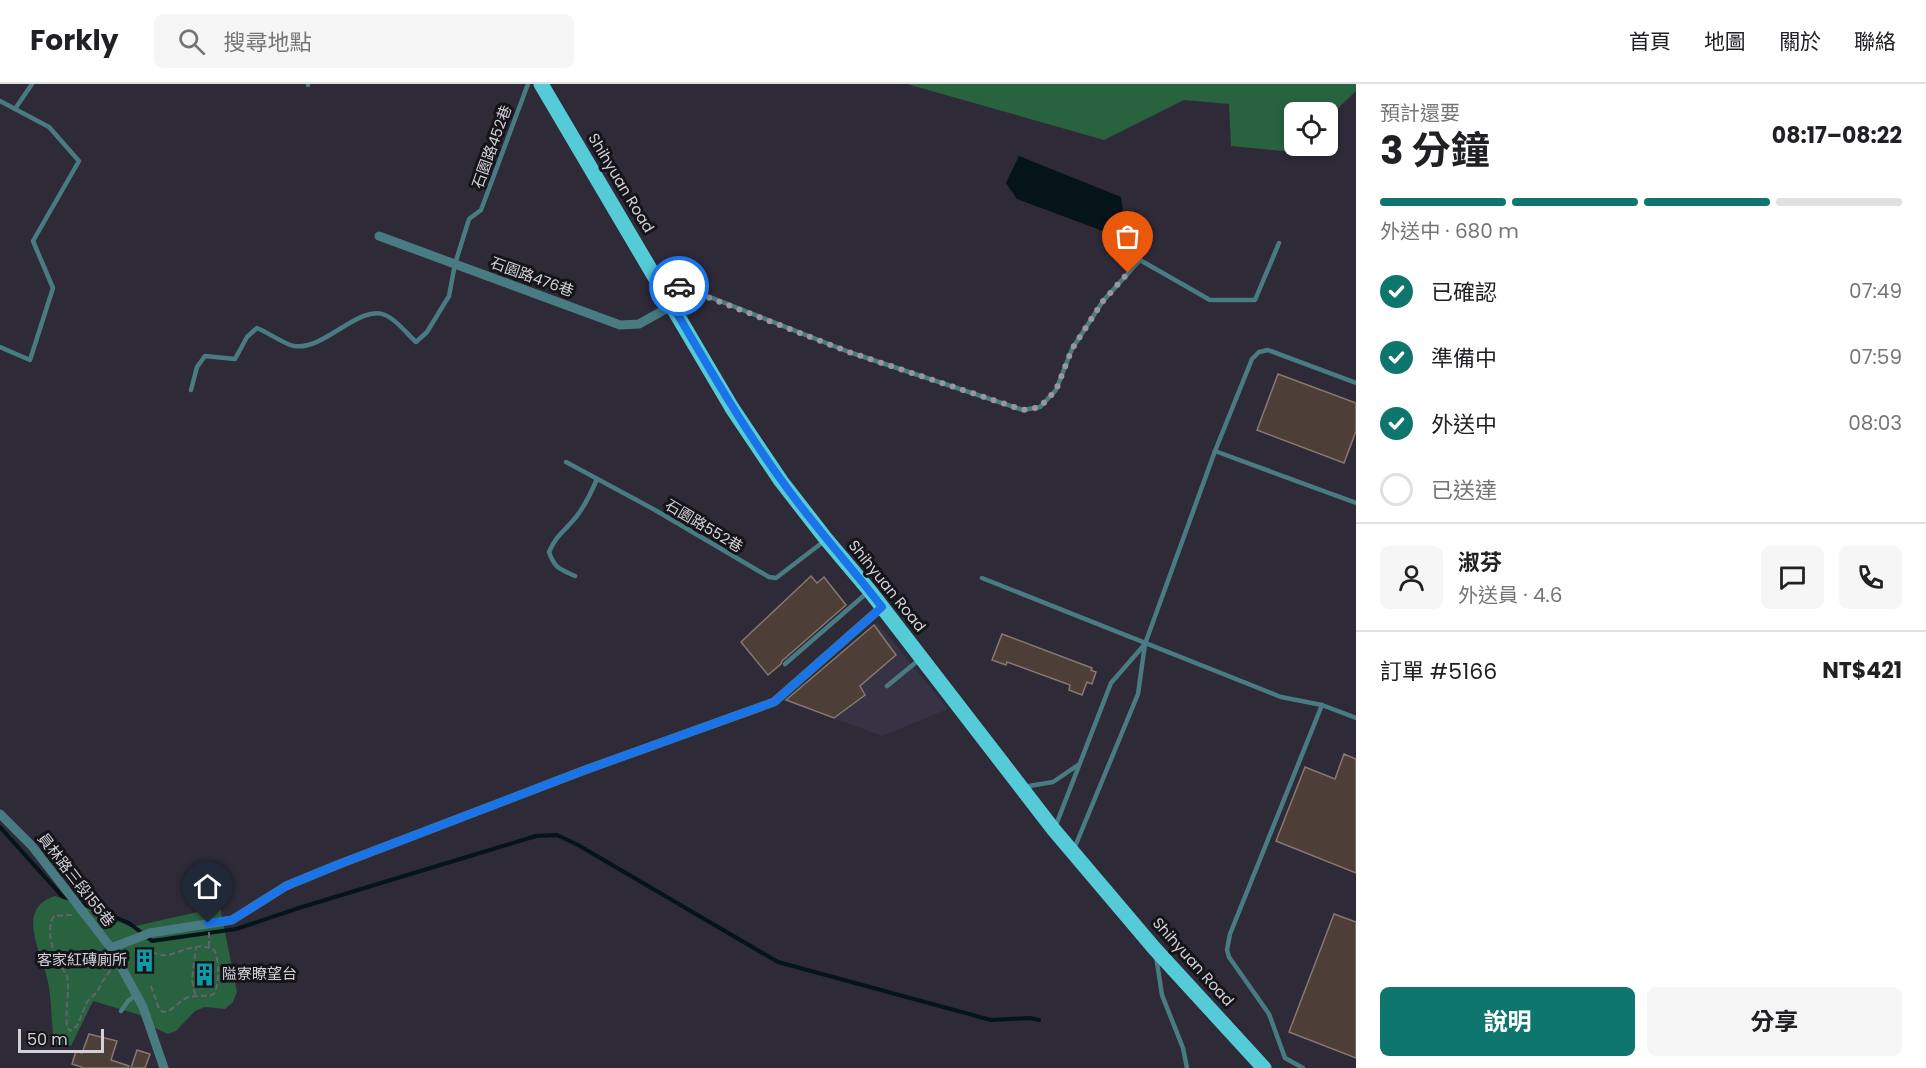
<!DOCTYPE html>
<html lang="zh-TW">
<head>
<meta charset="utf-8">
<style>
	:root { --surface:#fff; --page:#f6f6f6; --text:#202124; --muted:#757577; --line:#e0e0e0; --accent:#0f766e }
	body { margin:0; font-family:Poppins,"Noto Sans TC",sans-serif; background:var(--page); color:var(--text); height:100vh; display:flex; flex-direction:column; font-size:22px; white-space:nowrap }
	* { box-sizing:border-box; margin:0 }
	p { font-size:20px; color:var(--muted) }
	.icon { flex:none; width:33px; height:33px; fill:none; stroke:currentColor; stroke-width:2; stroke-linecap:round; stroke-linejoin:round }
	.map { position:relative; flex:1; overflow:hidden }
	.side { display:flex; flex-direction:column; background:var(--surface); width:570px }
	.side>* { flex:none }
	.fabs { position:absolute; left:1284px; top:18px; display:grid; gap:12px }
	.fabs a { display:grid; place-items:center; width:54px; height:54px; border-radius:9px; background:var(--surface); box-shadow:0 3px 9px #0003; font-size:30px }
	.scale { position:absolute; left:18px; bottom:15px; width:86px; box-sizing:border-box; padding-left:6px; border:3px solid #d2d0d8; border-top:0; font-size:16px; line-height:21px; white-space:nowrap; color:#d2d0d8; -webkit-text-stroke:4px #151419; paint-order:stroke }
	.pin { position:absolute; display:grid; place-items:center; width:51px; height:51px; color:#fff; margin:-62px -26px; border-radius:50% 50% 50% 0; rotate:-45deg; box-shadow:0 0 6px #0007 }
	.pin .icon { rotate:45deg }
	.courier { position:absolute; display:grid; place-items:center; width:60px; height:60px; margin:-30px; border:4px solid #1a73e8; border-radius:50%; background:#fff; color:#222; box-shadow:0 2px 8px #0007 }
	.overview em { font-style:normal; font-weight:700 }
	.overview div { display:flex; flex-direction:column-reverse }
	.overview { display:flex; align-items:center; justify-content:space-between; height:102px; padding:0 24px }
	h1 { font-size:39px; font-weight:700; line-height:45px }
	.bar { display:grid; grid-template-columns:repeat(4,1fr); gap:9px 6px; align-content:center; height:72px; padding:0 24px }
	.bar i { height:8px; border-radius:4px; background:var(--line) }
	.bar .on { background:var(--accent) }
	.bar p { grid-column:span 4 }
	.line { display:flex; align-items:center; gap:15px; padding:0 24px; border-top:2px solid var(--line) }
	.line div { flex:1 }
	.round { display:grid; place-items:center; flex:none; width:63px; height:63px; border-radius:9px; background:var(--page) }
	ol { padding:0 24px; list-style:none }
	li { display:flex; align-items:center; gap:18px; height:66px }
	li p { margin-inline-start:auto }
	li .icon { padding:6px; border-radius:50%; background:var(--accent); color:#fff; stroke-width:4 }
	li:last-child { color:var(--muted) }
	li i { width:33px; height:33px; border:3px solid var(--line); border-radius:50% }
	.primary-button { display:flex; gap:12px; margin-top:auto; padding:12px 24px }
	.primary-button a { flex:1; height:69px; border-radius:9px; background:var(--accent); color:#fff; font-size:24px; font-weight:700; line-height:69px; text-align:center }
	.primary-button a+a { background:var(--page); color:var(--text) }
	header { display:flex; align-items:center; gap:36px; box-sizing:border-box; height:84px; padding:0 30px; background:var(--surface); border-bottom:2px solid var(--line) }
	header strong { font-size:28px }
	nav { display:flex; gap:33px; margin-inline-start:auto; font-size:21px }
	.search { width:420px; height:54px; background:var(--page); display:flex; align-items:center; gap:15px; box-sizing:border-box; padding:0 21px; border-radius:9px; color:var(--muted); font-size:22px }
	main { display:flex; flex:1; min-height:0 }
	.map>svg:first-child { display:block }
</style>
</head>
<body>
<header>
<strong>Forkly</strong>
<div class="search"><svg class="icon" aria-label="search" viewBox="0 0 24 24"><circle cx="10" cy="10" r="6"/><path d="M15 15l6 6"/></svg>搜尋地點</div>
<nav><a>首頁</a><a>地圖</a><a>關於</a><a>聯絡</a></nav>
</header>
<main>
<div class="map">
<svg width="1356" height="984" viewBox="0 0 1356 984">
	<rect width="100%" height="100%" fill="#2e2a37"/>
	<path fill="#373244" d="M877,538L948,625L882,652L785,616Z"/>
	<g fill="#28623f">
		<path d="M907,0H1356V7L1328,34V28H1294V62H1299L1292,68L1231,62L1229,20L1184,16L1104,56Z"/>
		<path d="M55,812L83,822L131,843L220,823L237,908L233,918L225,925L205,923L195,927L176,947L168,950L157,945L140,931L93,917L71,962L54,959C51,939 52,912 47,894C41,867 15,825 55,812Z"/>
	</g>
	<path fill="#041419" d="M1019,72L1121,113L1127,156L1017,115L1006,99Z"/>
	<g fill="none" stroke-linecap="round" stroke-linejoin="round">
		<g stroke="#041419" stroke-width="4">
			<path d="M0,743L62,812L68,814"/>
			<path d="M78,818L129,839L152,857L236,845L302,823L536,752L557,751L578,761L778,878L991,936L1030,934L1039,936"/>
		</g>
	</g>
	<g fill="#4d3f38" stroke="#877870" stroke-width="1.5">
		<path d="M1278,290L1356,319V347L1344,379L1257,346Z"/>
		<path d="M811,492L817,499L824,493L846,521L782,577L781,580L768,591L741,558Z"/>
		<path d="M874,541L896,571L860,602L865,611L834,634L786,616Z"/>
		<path d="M1002,550L1092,584L1091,586L1096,588L1092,600L1087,598L1082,611L1069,606L1070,601L1007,578L1006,581L992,576Z"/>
		<path d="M1344,670L1356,675V789L1276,757L1305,683L1335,695Z"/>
		<path d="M1334,830L1356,838V974L1289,948Z"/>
		<path d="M200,882H207L210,886V895L204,898L199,894Z"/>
		<path d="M89,950L117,957L111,976L129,982L128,984H84L72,980L76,967L82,969Z"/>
		<path d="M137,966L150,970L145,984H131Z"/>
	</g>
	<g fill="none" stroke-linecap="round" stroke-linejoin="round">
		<g stroke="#65626d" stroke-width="2" stroke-dasharray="6 3" stroke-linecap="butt">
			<path d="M72,831L54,832C46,843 52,864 57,876C60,882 65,887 67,892C70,902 65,929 67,943L70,947L77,942L87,918L98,907L102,898L112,884"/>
			<path d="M209,848V863"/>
			<path d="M134,866C139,866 145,866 149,867C155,869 161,872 168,871C182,868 200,856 215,867C219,879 220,898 214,910C206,913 198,911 189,913C179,916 174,927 163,928L159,925L151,902"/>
			<path d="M194,879L200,883"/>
			<path d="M136,884L142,866"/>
			<path d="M195,911L192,896L196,863"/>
		</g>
		<g stroke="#487c82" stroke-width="4.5">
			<path d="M308,1V0"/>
			<path d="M0,17L49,43L79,77L33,157L53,204L30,276L0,263"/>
			<path d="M15,25L32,0"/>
			<path d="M664,202H682L849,268L1023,326L1040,323L1056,306L1072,265L1103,217L1140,176L1210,216H1255L1279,159"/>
			<path d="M191,306L197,283L205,272L235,275L247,253L257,244C267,248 286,261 294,262C324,267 359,220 385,231C396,235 407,250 416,258L427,248L449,212L455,180L469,135L481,126L528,0"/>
			<path d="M1215,367L1356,419"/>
			<path d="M566,378L655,426L769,493L776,494L823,458"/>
			<path d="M575,492C560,485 555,485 549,468C557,450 564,448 576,433C585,422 591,409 597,395"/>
			<path d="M982,494L1281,613L1322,621L1356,634"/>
			<path d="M785,580L868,508"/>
			<path d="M887,602L920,575"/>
			<path d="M1023,703L1053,698L1078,681"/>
			<path d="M1056,741L1111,599L1145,560"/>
			<path d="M1074,765L1138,610L1145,560L1215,367L1252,275L1259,268L1268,266L1356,299"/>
			<path d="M1156,872L1162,911L1183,964L1187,984"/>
			<path d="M121,927L128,917L136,911"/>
			<path d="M1303,984L1285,974L1269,930L1229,873L1227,866L1230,850L1322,621"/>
		</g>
		<g stroke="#487c82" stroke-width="9">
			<path d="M379,152L620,241L639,240L673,221"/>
			<path d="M0,730L32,762L111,864L143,923L164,984"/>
			<path d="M111,864L150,849L232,836L286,802L337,781L585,686L774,618L882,523"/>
		</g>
		<path stroke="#55cbd7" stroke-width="15" d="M541,0L732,324L781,397L826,455L869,506L1054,746L1154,864L1264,984"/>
	</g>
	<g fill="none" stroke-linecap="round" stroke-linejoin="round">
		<path stroke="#9996a0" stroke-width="6" stroke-dasharray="0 10.8" d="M679,202L849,268L1023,326L1040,323L1056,306L1072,265L1103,217L1128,189"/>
		<path stroke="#1a73e8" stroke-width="8" d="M208,839L232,836L286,802L337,781L585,686L774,618L882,523C849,480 813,441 782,397C737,335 700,268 661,202H679"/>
	</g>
	<defs>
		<symbol id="building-bare" viewBox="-9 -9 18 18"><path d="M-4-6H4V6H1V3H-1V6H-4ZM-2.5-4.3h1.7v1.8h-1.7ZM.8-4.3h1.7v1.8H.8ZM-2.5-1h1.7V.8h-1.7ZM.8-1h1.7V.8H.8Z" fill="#0f9aa8" stroke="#151419" stroke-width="2.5" paint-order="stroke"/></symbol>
	</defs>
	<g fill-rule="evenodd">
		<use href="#building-bare" x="128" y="860" width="33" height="33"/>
		<use href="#building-bare" x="188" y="874" width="33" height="33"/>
	</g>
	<g text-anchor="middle" stroke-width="6" stroke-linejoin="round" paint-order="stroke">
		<g font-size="15" fill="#d2d0d8" stroke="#151419">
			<text transform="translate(492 63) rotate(-70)" y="5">石園路452巷</text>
			<text transform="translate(621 99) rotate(59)" y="5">Shihyuan Road</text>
			<text transform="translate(532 193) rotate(20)" y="5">石園路476巷</text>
			<text transform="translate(704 442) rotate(31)" y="5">石園路552巷</text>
			<text transform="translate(887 502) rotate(51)" y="5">Shihyuan Road</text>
			<text transform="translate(76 796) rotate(52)" y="5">員林路三段155巷</text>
			<text transform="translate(1193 878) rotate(48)" y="5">Shihyuan Road</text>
		</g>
		<g font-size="15" fill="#d2d0d8" stroke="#151419" text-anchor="end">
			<text x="127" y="881">客家紅磚廁所</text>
			<text x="222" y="895" text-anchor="start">隘寮瞭望台</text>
		</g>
	</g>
</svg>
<div class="fabs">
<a><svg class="icon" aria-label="locate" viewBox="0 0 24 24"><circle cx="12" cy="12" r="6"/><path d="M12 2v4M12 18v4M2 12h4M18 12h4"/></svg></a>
</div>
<div class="scale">50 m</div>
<div class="pin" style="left:1128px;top:189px;background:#ea580c"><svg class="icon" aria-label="bag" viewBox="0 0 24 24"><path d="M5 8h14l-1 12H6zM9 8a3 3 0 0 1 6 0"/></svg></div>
<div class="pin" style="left:208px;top:839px;background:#1f2937"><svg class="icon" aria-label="home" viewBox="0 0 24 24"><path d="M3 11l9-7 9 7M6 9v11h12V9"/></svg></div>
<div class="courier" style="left:679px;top:202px"><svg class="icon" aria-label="car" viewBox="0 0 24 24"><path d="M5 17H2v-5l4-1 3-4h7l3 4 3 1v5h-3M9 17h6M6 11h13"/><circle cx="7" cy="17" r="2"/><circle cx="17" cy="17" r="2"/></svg></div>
</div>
<section class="side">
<div class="overview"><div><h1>3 分鐘</h1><p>預計還要</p></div><em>08:17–08:22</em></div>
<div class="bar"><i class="on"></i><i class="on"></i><i class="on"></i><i></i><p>外送中 · 680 m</p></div>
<ol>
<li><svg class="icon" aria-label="check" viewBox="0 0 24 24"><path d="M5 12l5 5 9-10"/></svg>已確認<p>07:49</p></li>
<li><svg class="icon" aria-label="check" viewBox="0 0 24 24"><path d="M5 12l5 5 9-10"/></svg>準備中<p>07:59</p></li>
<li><svg class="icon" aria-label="check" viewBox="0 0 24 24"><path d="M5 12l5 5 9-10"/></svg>外送中<p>08:03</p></li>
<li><i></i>已送達</li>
</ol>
<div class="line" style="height:108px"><a class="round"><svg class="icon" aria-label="person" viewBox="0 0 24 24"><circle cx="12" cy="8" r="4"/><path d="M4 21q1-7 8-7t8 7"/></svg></a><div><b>淑芬</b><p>外送員 · 4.6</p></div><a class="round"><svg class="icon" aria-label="chat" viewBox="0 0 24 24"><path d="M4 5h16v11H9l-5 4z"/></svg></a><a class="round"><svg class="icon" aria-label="phone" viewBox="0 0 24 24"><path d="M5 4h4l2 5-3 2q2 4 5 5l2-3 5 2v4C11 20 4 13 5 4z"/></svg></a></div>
<div class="line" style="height:78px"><div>訂單 #5166</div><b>NT$421</b></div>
<div class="primary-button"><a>說明</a><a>分享</a></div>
</section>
</main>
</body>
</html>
